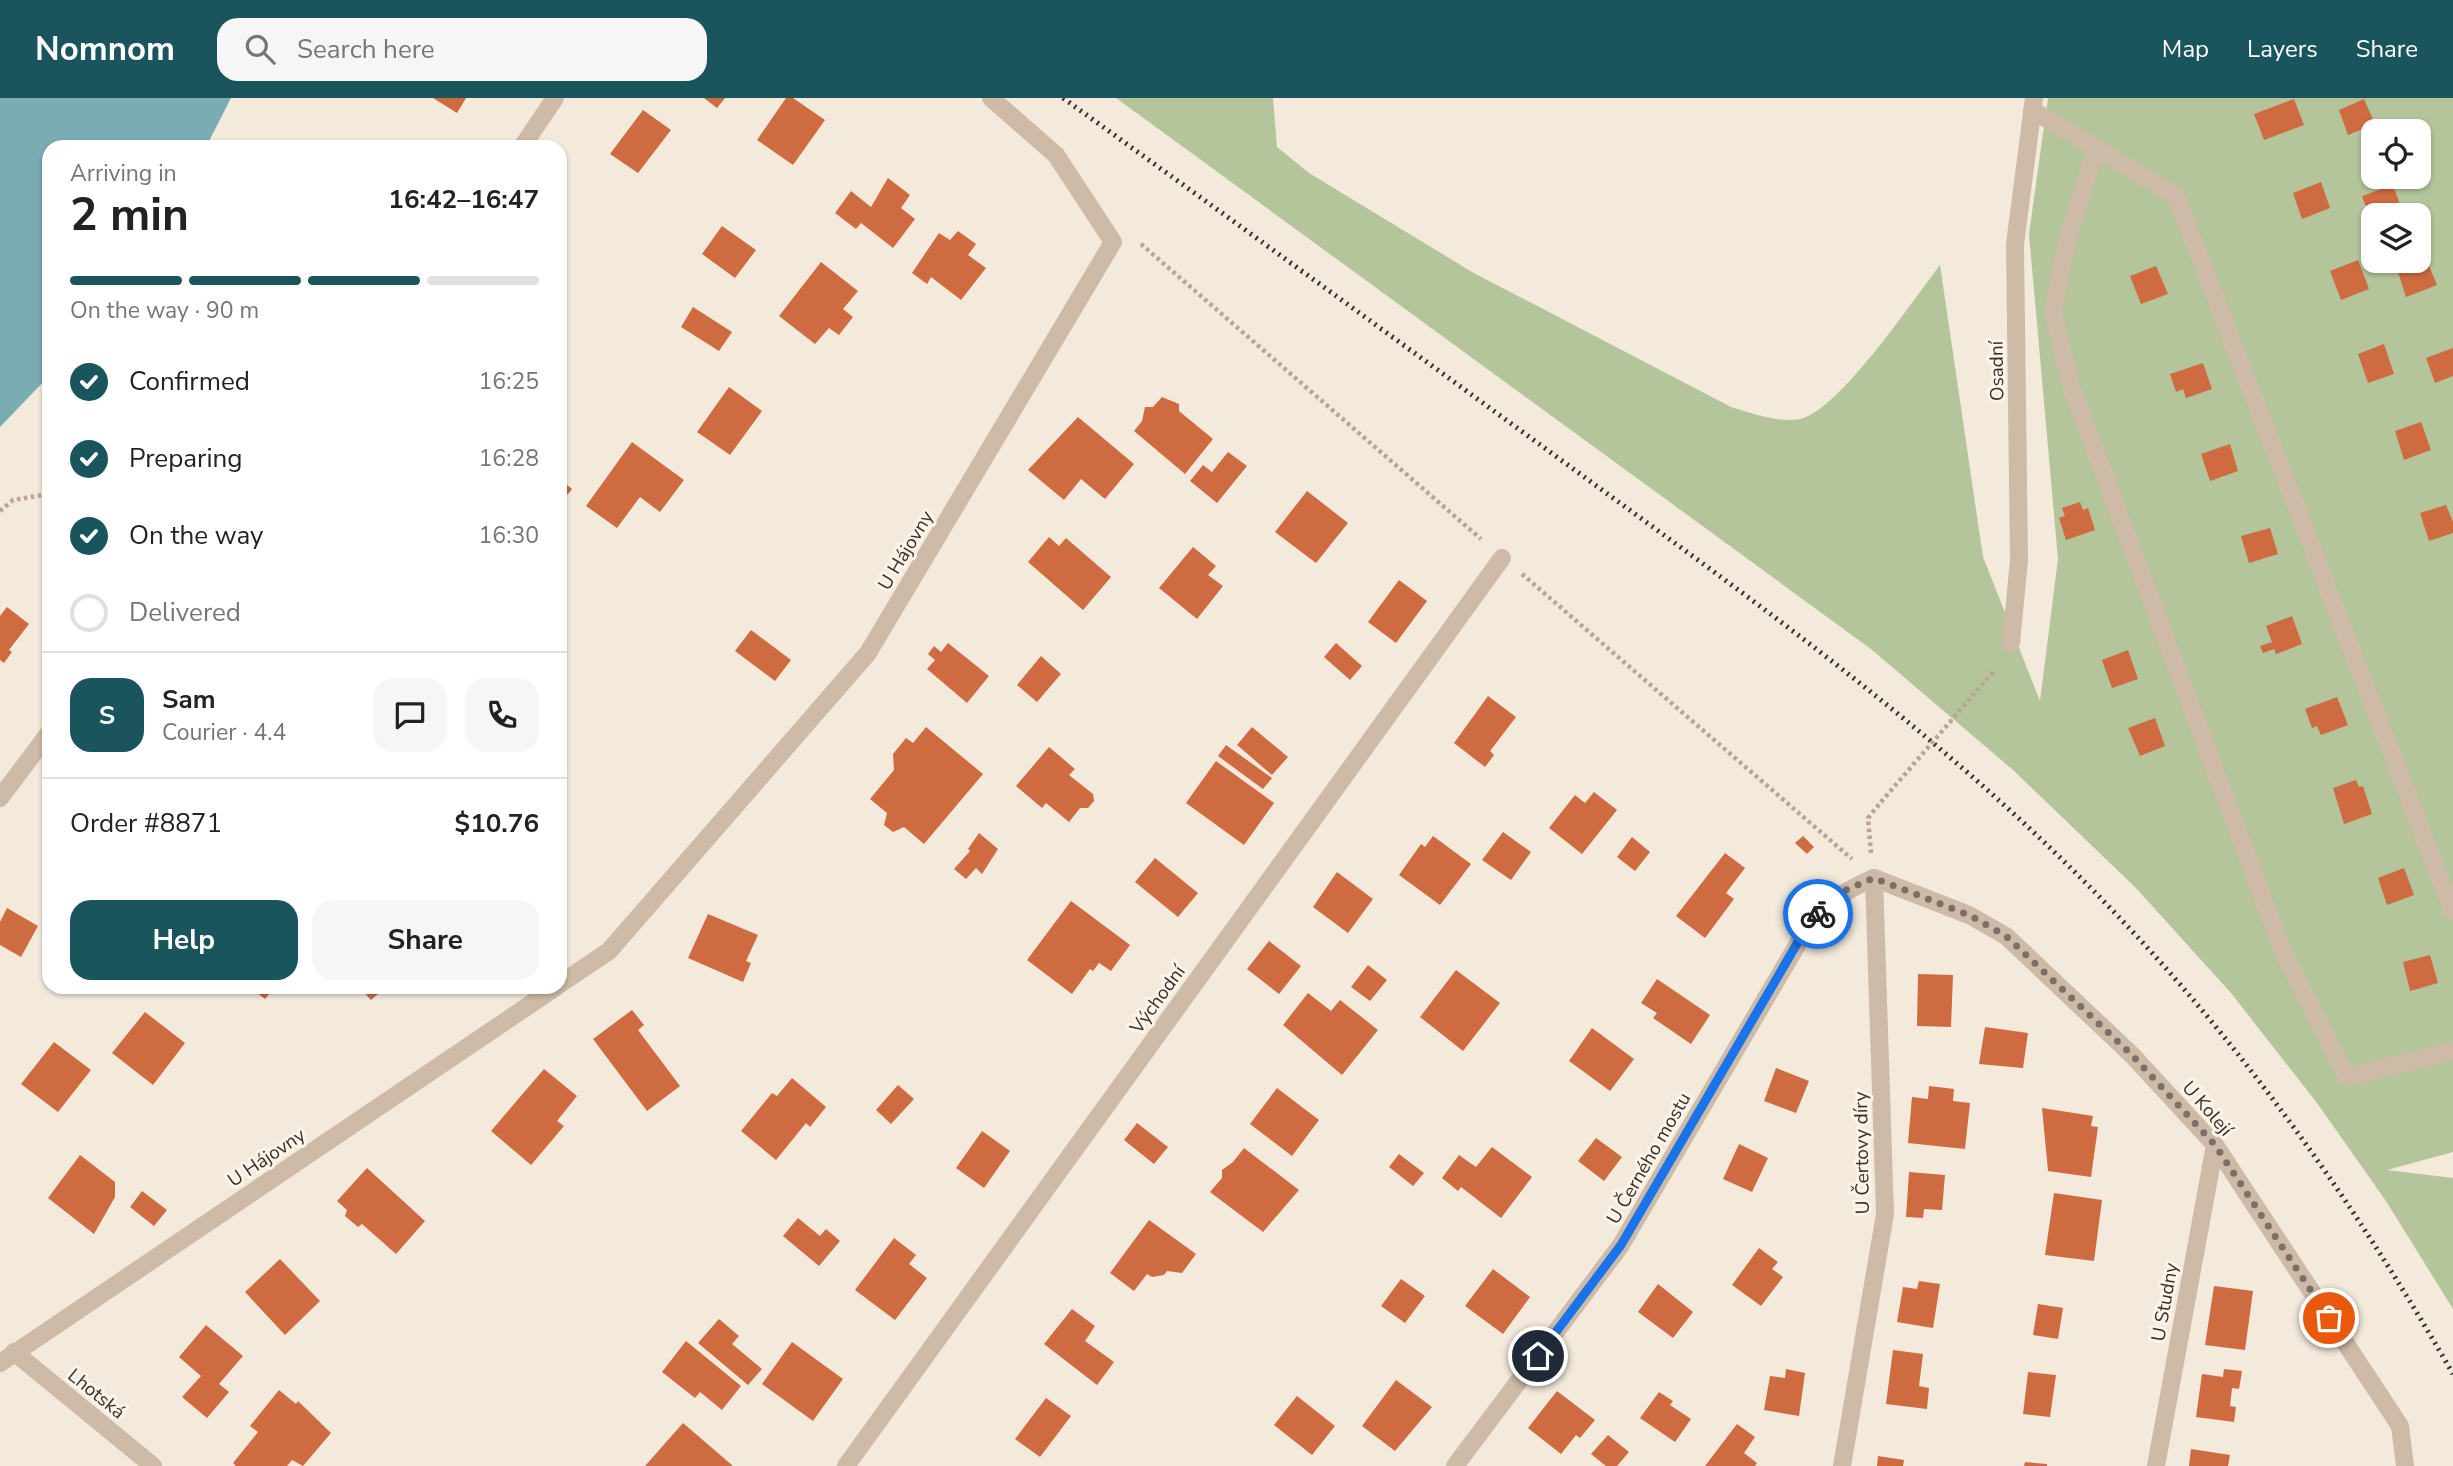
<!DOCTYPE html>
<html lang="en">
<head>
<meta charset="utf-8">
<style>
	:root { --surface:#fff; --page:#f6f6f6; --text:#222; --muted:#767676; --line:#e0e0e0; --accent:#1a555e }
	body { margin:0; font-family:"Nunito Sans",sans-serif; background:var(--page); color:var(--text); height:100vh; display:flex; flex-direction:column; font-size:26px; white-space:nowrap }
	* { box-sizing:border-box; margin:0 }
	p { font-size:23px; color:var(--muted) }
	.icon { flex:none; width:38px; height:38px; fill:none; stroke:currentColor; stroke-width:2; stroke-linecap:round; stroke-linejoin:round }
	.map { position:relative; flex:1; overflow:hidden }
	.side { position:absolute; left:42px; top:42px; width:525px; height:854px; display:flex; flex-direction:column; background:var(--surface); border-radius:21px; box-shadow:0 2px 5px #0004 }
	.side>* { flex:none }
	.controls { position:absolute; left:2361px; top:21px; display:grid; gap:14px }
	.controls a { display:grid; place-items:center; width:70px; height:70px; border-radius:14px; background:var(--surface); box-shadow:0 2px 5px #0004; font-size:35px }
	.pin { position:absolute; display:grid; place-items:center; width:60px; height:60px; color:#fff; margin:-30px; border:4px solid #fff; border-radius:50%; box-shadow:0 2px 7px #0007 }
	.courier { position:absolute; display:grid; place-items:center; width:70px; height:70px; margin:-35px; border:5px solid #1a73e8; border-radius:50%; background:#fff; color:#222; box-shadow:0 2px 9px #0007 }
	.overview em { font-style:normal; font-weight:700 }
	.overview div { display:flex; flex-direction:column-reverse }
	.overview { display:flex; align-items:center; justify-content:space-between; height:119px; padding:0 28px }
	h1 { font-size:46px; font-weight:700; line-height:52px }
	.bar { display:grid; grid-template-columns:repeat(4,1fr); gap:10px 7px; align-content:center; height:84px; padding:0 28px }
	.bar i { height:9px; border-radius:5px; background:var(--line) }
	.bar .current { background:var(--accent) }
	.bar p { grid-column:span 4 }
	.line { display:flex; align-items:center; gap:18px; padding:0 28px; border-top:2px solid var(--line) }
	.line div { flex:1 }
	.round { display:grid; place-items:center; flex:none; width:74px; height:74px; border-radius:21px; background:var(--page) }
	ol { padding:0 28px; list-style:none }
	li { display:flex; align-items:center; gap:21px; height:77px }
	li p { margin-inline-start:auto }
	li .icon { padding:7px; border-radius:50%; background:var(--accent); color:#fff; stroke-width:4 }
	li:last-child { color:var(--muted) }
	li i { width:38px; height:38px; border:4px solid var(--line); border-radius:50% }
	.primary-button { display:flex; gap:14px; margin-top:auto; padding:14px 28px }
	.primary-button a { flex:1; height:80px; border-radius:21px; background:var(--accent); color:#fff; font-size:28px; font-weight:700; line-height:80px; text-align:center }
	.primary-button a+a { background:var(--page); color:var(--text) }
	header { display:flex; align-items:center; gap:42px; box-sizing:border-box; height:98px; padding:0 35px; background:var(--accent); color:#fff }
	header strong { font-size:33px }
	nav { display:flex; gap:38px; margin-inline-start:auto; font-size:24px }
	.search { width:490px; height:63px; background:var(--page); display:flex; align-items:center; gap:18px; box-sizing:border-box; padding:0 24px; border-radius:21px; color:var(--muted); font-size:26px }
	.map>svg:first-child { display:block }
</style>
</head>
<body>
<header>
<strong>Nomnom</strong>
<div class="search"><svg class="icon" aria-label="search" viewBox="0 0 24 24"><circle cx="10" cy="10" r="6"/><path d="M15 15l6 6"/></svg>Search here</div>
<nav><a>Map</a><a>Layers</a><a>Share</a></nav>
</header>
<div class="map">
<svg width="2453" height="1368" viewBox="0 0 2453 1368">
	<rect width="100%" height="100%" fill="#f4eadc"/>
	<path fill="#b4c49b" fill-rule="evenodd" d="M1116,0H1273L1277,49L1309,75L1472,174L1731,309C1751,315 1778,325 1800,321C1839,313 1913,202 1940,167L1983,459L2040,603L2058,461L2029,136L2048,0H2453V1054L2387,1072L2453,1080V1211L2386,1103L2317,1005L2231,895L2135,789L2013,672L1871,551ZM2373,33H2418V79H2373ZM2373,117H2418V163H2373Z"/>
	<path fill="#79adb3" d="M0,0H231L206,49H49V278L0,329Z"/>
	<g fill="#ce6b40">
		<path d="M433,0H466L457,15Z"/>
		<path d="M704,0H725L717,10Z"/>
		<path d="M786,0H793L825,22L793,67L757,42Z"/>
		<path d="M2294,1L2304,27L2264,42L2254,16Z"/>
		<path d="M2364,1L2375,26L2348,37L2339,12Z"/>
		<path d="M643,12L671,32L638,75L610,56Z"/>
		<path d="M888,80L910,97L901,110L915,121L893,150L861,125L856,131L835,115L851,93L871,109Z"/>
		<path d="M2321,84L2330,110L2302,121L2293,95Z"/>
		<path d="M2393,87L2402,112L2388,117H2373V128L2362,98Z"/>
		<path d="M722,128L756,152L735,180L702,156Z"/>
		<path d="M958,133L976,146L968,157L986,170L961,202L931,179L927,186L912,175L939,135L950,142Z"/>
		<path d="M2358,162L2369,191L2341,202L2330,173Z"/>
		<path d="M2427,163L2437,187L2406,199L2398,174Z"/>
		<path d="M821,164L858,193L843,211L853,219L839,237L829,230L815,246L779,218Z"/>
		<path d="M2156,168L2168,196L2141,206L2130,178Z"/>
		<path d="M693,209L732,234L719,253L681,229Z"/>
		<path d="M2384,246L2394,276L2368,285L2358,256Z"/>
		<path d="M2453,250V278L2435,285L2426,260Z"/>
		<path d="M2203,265L2212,291L2186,300L2183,291L2176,294L2170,276Z"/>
		<path d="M729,289L762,313L730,357L697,334Z"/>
		<path d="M1162,299L1179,306V313L1213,341L1185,376L1134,333L1142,323L1145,309H1153Z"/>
		<path d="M1078,319L1134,366L1105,401L1081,381L1064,402L1028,372Z"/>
		<path d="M2421,324L2431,352L2404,362L2395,333Z"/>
		<path d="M632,344L684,382L660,414L640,399L617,430L586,408Z"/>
		<path d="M2230,346L2238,373L2210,383L2201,356Z"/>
		<path d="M1228,354L1247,368L1217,405L1190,383L1203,367L1212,374Z"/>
		<path d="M560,381L572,391L560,406Z"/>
		<path d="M1307,393L1348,425L1316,465L1275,434Z"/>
		<path d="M2080,404L2083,412L2088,410L2095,432L2066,442L2059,420L2065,418L2062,410Z"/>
		<path d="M2446,407L2453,424V435L2429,443L2420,415Z"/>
		<path d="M2270,430L2278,456L2249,465L2241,438Z"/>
		<path d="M1049,439L1059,448L1066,440L1111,479L1083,512L1028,464Z"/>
		<path d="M1193,449L1216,468L1208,477L1223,488L1197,521L1159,490Z"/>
		<path d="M1399,482L1427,503L1396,545L1368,524Z"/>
		<path d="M7,509L29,526L9,552L12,554L4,565L0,562V518Z"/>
		<path d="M2292,518L2302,546L2276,556L2274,551L2263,555L2260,548L2272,544L2266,528Z"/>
		<path d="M751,532L791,562L775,583L735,553Z"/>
		<path d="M948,545L989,578L967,605L927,571L935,562L928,556L934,548L941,554Z"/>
		<path d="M1336,545L1362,568L1350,582L1324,559Z"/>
		<path d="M2128,552L2138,581L2112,590L2102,562Z"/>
		<path d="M1041,558L1061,576L1037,604L1017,587Z"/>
		<path d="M1488,598L1516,619L1490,653L1494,657L1485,669L1454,645Z"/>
		<path d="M2337,599L2348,627L2321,637L2317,628L2312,630L2305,611Z"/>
		<path d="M2155,620L2165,648L2140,658L2128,630Z"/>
		<path d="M926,629L983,676L924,746L904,729L893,734L884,727L887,715L870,701L894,672L893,656L906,640L913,645Z"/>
		<path d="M1252,629L1288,659L1272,677L1237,647Z"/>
		<path d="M1226,647L1272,680L1263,691L1218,658Z"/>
		<path d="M1049,649L1075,671L1069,677L1093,696L1094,703L1088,710H1080L1069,724L1046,705L1042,710L1016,688Z"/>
		<path d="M1216,663L1274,705L1244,747L1186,705Z"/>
		<path d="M2356,682L2359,689L2363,688L2372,716L2344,726L2333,690Z"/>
		<path d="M1594,694L1617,712L1582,756L1549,730L1575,697L1585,705Z"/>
		<path d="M1503,734L1531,754L1511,782L1482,762Z"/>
		<path d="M979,735L998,751L982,776L976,770L966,781L954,771L970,753L968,751Z"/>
		<path d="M1433,738L1471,766L1440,807L1399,777L1421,746L1425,749Z"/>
		<path d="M1803,738L1814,749L1807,756L1795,745Z"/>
		<path d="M1632,739L1650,754L1635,773L1617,759Z"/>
		<path d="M1725,755L1745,770L1726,795L1734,801L1705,840L1676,818Z"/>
		<path d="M1155,760L1198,795L1178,819L1135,784Z"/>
		<path d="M2404,770L2414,797L2387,807L2378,780Z"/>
		<path d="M1337,774L1373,801L1348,835L1313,809Z"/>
		<path d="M1071,803L1130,847L1111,873L1099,865L1093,873L1090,871L1072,896L1027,862Z"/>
		<path d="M7,810L38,828L21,859L0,847V824Z"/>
		<path d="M708,816L758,837L746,863L751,865L743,884L688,860Z"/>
		<path d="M1269,843L1301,868L1279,896L1247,871Z"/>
		<path d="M2430,857L2438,885L2410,893L2403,864Z"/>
		<path d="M1368,867L1387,882L1370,903L1351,889Z"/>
		<path d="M1456,872L1500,905L1463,953L1420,919Z"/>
		<path d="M1918,876L1953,877L1951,929L1917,928Z"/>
		<path d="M1657,881L1710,917L1691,946L1653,920L1657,915L1641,905Z"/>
		<path d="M249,889H275L265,901Z"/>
		<path d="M359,889H386L371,902Z"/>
		<path d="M1308,895L1331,913L1340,902L1378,932L1342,977L1283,927Z"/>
		<path d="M632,912L644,927L638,932L680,988L647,1013L593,941Z"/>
		<path d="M145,914L185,945L153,987L112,955Z"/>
		<path d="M1985,929L2028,935L2023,970L1979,966Z"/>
		<path d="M1592,930L1634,961L1610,993L1569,963Z"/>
		<path d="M54,944L91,972L58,1014L21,986Z"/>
		<path d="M1776,970L1809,983L1796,1015L1764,1003Z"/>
		<path d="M544,971L577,998L557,1023L564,1028L531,1067L491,1033Z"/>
		<path d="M792,980L826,1009L810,1029L806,1025L776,1062L741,1033L772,995L777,998Z"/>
		<path d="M898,987L914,1001L891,1026L876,1012Z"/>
		<path d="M1929,988L1954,991L1953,1003L1970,1005L1965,1051L1908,1045L1912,999L1928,1001Z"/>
		<path d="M1277,990L1319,1022L1292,1058L1250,1026Z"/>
		<path d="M2042,1010L2093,1018L2091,1028L2098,1029L2091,1079L2048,1073Z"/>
		<path d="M1137,1025L1168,1049L1154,1066L1124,1042Z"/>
		<path d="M982,1033L1010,1053L984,1090L956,1070Z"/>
		<path d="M1596,1040L1622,1059L1604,1083L1578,1063Z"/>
		<path d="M1739,1046L1768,1060L1752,1094L1723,1081Z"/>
		<path d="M1492,1049L1532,1079L1501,1120L1461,1089L1458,1093L1442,1080L1459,1057L1476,1069Z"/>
		<path d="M1244,1050L1299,1092L1263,1134L1210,1094L1222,1080V1072L1233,1064Z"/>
		<path d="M1399,1056L1424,1075L1413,1088L1389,1069Z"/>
		<path d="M80,1057L115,1084V1099L94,1136L48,1100Z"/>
		<path d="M367,1070L425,1123L396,1156L362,1126L358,1129L345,1118L347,1112L337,1103Z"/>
		<path d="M1909,1074L1945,1077L1942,1112L1924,1111L1923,1120L1906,1119Z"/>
		<path d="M142,1093L167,1112L154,1128L130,1109Z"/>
		<path d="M2054,1095L2102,1102L2094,1163L2045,1157Z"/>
		<path d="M798,1120L820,1138L826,1131L840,1143L819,1168L783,1138Z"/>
		<path d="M1149,1122L1196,1156L1182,1175L1167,1173L1164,1177L1152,1179L1147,1176L1134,1193L1110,1175Z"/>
		<path d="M894,1140L916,1157L909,1166L927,1180L895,1222L855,1192Z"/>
		<path d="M1759,1150L1778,1164L1772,1171L1783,1179L1761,1208L1732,1187Z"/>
		<path d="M280,1161L320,1203L285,1237L245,1194Z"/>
		<path d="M1493,1171L1530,1199L1503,1236L1465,1208Z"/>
		<path d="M1401,1181L1425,1198L1405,1225L1381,1208Z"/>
		<path d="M1919,1183L1940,1186L1933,1230L1897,1224L1903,1189L1917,1191Z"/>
		<path d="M1658,1186L1693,1214L1673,1240L1638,1214Z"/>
		<path d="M2214,1188L2253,1193L2245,1252L2205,1247Z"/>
		<path d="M2038,1206L2063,1210L2058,1241L2033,1237Z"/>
		<path d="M1072,1211L1095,1228L1085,1243L1114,1264L1097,1287L1044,1246Z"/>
		<path d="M719,1221L739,1238L732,1246L762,1271L748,1287L698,1245Z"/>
		<path d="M206,1227L243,1258L219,1286L229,1294L207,1320L182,1299L201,1278L179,1259Z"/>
		<path d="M686,1243L741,1288L722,1312L700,1294L695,1300L662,1274Z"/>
		<path d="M792,1244L843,1281L813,1323L762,1286Z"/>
		<path d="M1893,1252L1923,1256L1919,1288L1929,1290L1927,1311L1886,1306Z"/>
		<path d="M1786,1271L1805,1275L1799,1318L1764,1312L1770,1278L1785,1280Z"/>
		<path d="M2224,1271L2242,1273L2239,1291L2232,1290L2230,1308L2236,1309L2234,1324L2196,1319L2202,1276L2223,1279Z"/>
		<path d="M2028,1274L2056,1277L2050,1319L2023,1316Z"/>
		<path d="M1396,1282L1432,1309L1395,1353L1362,1328Z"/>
		<path d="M279,1292L296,1306L298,1303L331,1335L303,1368L292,1362L287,1368H236L233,1365L258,1334L250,1328Z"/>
		<path d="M1557,1293L1595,1322L1580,1340L1576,1337L1561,1356L1528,1330Z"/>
		<path d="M1659,1294L1673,1303L1670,1307L1691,1321L1675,1344L1640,1320Z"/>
		<path d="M1297,1298L1335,1328L1312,1357L1274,1327Z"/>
		<path d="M1046,1300L1071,1318L1040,1359L1015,1341Z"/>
		<path d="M683,1325L733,1368H645Z"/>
		<path d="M1737,1326L1755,1339L1744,1355L1757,1365L1755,1368H1705Z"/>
		<path d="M1608,1337L1629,1354L1617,1368H1606L1591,1356Z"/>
		<path d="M2191,1351L2230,1357L2228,1368H2189Z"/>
		<path d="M1878,1358L1904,1362L1903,1368H1877Z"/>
		<path d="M2025,1364L2047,1366V1368H2024Z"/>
	</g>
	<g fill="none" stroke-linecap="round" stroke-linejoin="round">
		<g stroke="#b9a591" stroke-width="4.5" stroke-dasharray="3.5 3.5" stroke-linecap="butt">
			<path d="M1141,146L1481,441"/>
			<path d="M0,413L13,402L49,396"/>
			<path d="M1522,476L1852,761"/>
			<path d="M1871,755L1868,720L1881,704"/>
		</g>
		<g stroke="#cdbba7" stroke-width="18">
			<path d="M2032,12L2176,98L2453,814"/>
			<path d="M522,49L555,0"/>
			<path d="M2096,50L2067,143L2053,213L2070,285L2284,856L2347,979L2453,953"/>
			<path d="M2011,545L2019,462L2015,146L2034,0"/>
			<path d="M0,700L49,635"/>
			<path d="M1874,780L1969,817L2006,838L2132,957L2215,1047L2400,1328L2405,1368"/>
			<path d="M560,886L609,853L868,555L1113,144L1056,57L991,0"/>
			<path d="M14,1254L153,1368"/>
			<path d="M0,1265L556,889"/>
			<path d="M846,1368L1502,460"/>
			<path d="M1455,1368L1621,1147L1806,832C1828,804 1841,794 1874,780"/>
			<path d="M1842,1368L1885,1116L1874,780"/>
			<path d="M2156,1368L2215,1047"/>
		</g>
		<path stroke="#392e28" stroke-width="5" stroke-dasharray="2 5" stroke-linecap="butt" d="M1063,0C1242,129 1420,259 1598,389C1778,520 1960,652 2114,814C2248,954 2357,1109 2453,1276"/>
		<path stroke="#b9a591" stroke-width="4.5" stroke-dasharray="3.5 3.5" stroke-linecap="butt" d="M1881,704L1993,574"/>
	</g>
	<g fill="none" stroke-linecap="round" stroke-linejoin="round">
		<path stroke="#7a7067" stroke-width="7" stroke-dasharray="0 12.6" d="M1818,816L1841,794L1874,780L1969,817L2006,838L2132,957L2215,1047L2329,1220"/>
		<path stroke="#1a73e8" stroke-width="9" d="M1538,1258L1621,1147L1805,832L1818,816"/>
	</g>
	<g text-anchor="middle" stroke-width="6" stroke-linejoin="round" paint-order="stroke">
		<g font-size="19" fill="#392e28" stroke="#fbf4e9">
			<text transform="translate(1996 273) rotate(-91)" y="7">Osadní</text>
			<text transform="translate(905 452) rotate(-59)" y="7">U Hájovny</text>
			<text transform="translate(1157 901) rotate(-54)" y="7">Východní</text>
			<text transform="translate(2208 1010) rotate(49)" y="7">U Kolejí</text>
			<text transform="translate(1861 1055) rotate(-91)" y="7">U Čertovy díry</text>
			<text transform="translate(266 1059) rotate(-34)" y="7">U Hájovny</text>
			<text transform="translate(1648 1060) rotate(-60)" y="7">U Černého mostu</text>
			<text transform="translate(2164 1204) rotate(-80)" y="7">U Studny</text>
			<text transform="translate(97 1295) rotate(39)" y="7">Lhotská</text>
		</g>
	</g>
</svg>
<div class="controls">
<a><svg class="icon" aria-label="locate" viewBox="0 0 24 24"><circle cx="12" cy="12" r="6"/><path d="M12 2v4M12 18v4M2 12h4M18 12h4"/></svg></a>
<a><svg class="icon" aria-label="layers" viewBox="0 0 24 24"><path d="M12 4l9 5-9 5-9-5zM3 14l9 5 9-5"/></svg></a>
</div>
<div class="pin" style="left:2329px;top:1220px;background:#ea580c"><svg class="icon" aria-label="bag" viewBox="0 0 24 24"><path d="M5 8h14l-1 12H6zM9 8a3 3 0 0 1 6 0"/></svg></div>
<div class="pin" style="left:1538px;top:1258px;background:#1f2937"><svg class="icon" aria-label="home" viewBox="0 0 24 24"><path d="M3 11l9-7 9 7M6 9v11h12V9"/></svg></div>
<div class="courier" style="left:1818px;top:816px"><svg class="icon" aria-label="bike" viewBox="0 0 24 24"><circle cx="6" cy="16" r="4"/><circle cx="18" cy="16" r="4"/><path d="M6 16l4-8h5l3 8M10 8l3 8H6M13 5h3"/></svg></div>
<section class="side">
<div class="overview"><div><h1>2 min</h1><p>Arriving in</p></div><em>16:42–16:47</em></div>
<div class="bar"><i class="current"></i><i class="current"></i><i class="current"></i><i></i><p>On the way · 90 m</p></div>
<ol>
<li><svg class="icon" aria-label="check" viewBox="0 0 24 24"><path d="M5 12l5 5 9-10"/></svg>Confirmed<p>16:25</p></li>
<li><svg class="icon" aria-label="check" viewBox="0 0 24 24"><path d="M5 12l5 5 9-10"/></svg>Preparing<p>16:28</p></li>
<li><svg class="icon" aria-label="check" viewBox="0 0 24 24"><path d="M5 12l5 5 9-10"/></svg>On the way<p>16:30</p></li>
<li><i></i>Delivered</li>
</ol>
<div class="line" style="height:126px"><b class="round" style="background:var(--accent);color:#fff">S</b><div><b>Sam</b><p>Courier · 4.4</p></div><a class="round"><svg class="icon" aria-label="chat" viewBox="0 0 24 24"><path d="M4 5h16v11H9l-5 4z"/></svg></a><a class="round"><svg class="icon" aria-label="phone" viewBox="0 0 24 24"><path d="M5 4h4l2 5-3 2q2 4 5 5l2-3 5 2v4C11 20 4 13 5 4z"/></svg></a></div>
<div class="line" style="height:91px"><div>Order #8871</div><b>$10.76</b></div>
<div class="primary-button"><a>Help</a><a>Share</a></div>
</section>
</div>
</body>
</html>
